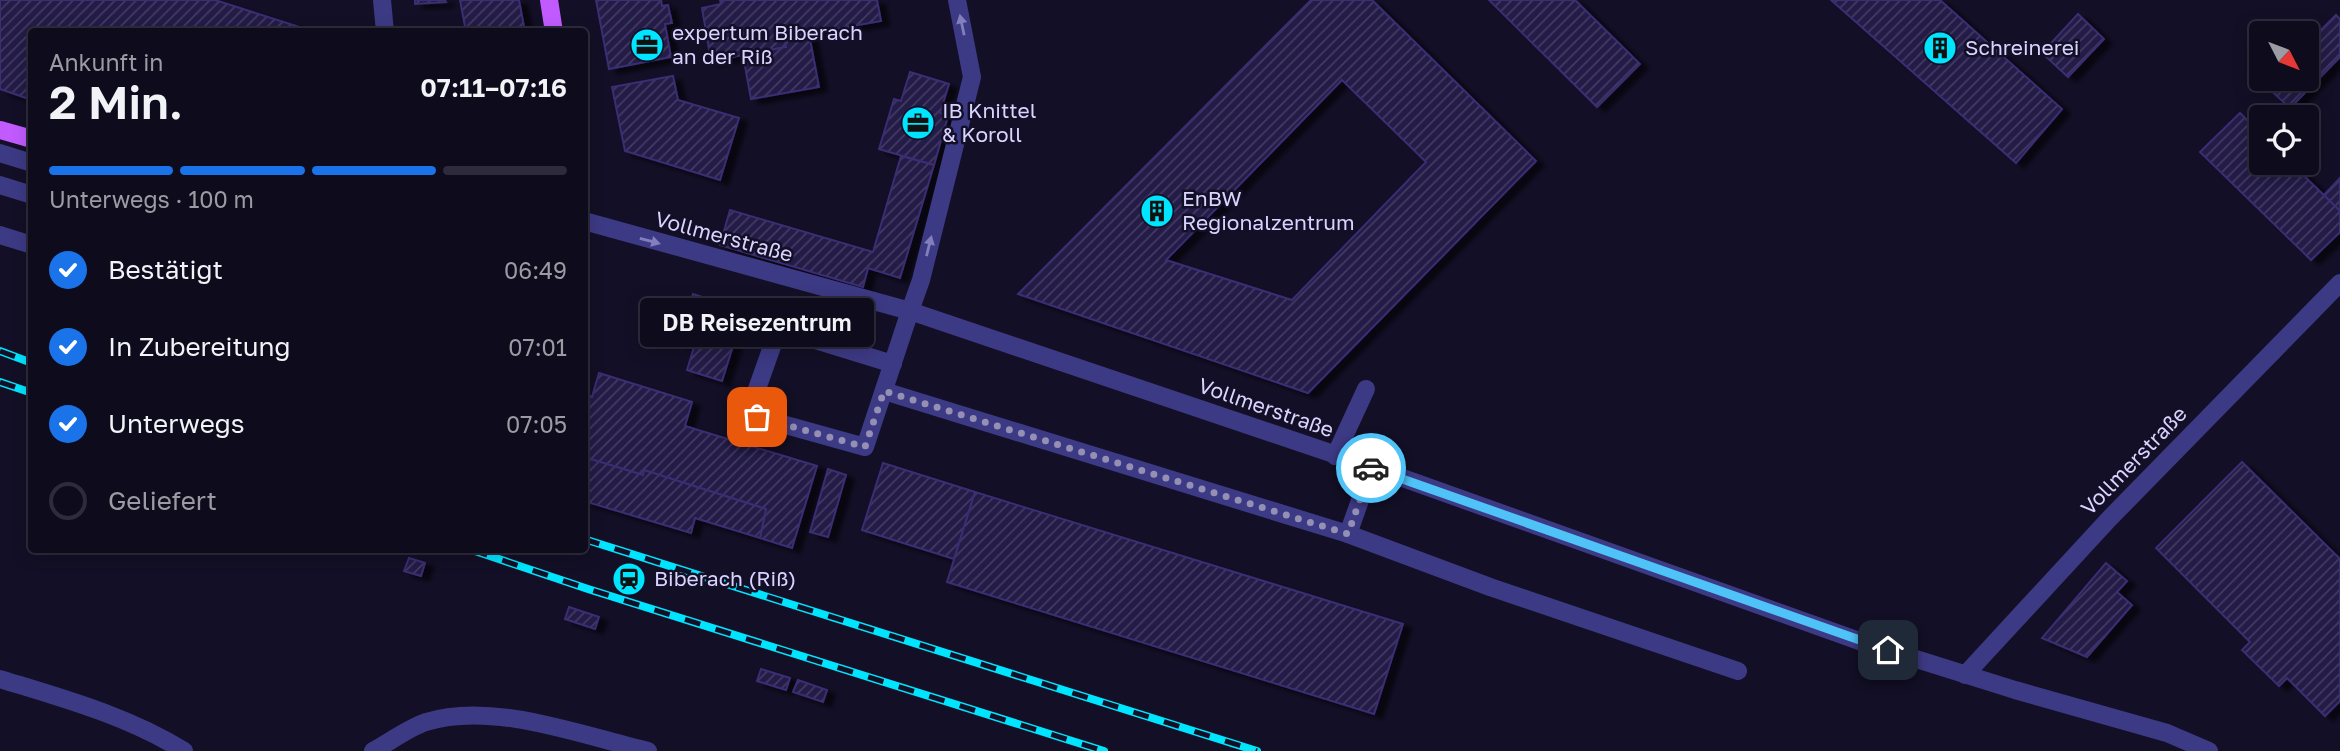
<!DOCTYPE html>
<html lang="de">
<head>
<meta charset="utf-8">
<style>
	:root { --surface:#0e0b1c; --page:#171425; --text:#f1f3f6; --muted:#9b9ba3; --line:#2e2b3b; --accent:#1a73e8 }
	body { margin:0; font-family:"Golos Text",sans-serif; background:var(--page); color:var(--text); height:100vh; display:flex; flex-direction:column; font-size:26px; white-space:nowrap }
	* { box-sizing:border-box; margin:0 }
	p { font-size:23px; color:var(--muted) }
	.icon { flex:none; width:38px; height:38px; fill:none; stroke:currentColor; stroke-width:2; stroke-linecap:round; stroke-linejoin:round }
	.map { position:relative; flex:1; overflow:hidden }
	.sheet { position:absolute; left:28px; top:28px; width:560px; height:525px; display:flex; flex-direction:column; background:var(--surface); border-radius:7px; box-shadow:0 4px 18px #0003,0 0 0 2px var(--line) }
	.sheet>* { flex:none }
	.needle { width:46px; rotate:132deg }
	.tools { position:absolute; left:2249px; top:21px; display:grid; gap:14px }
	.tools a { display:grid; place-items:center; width:70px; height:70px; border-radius:7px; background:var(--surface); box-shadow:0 4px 18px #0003,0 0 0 2px var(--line); font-size:35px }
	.pin { position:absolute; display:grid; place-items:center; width:60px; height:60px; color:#fff; margin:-30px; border-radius:14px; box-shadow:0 4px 10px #0006 }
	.courier { position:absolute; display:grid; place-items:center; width:70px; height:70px; margin:-35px; border:5px solid #4fc3f7; border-radius:50%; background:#fff; color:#222; box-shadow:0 2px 9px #0007 }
	.bubble { position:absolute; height:49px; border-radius:7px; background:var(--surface); box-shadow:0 4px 18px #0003,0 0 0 2px var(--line); font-size:23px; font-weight:600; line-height:49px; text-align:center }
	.headline em { font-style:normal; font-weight:600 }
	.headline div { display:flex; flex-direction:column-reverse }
	.headline { display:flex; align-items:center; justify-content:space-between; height:119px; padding:0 21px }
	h1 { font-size:46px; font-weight:600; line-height:52px }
	.bar { display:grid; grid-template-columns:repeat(4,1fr); gap:10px 7px; align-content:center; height:84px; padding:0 21px }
	.bar i { height:9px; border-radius:5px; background:var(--line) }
	.bar .active { background:var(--accent) }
	.bar p { grid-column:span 4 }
	ol { padding:0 21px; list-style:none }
	li { display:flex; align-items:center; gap:21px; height:77px }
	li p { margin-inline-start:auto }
	li .icon { padding:7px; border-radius:50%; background:var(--accent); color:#fff; stroke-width:4 }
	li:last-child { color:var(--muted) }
	li i { width:38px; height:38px; border:4px solid var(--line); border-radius:50% }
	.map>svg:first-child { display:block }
</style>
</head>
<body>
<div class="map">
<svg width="2340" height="751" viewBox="0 0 2340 751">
	<defs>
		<pattern id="building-hatch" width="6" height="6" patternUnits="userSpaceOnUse" patternTransform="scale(1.75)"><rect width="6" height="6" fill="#241b47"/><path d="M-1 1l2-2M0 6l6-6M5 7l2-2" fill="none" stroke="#433b63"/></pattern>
		<filter id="shadow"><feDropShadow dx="8" dy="4.5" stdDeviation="2" flood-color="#0009"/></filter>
	</defs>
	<rect width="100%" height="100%" fill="#130f26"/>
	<g fill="url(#building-hatch)" stroke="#3b2d73" stroke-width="2" fill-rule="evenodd" filter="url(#shadow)">
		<path d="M0,0H215L315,32H32V100L0,89Z"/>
		<path d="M415,0H445L446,2L415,4Z"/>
		<path d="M460,0H519L525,32H466Z"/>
		<path d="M596,0H661L662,6L668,5L672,23L665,24L671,57L609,69Z"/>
		<path d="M720,0H877L881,21L785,38L786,47L711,61L702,8L721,4Z"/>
		<path d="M1311,0H1372L1536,161L1308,393L1018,294ZM1342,80L1426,162L1292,300L1166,260Z"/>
		<path d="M1489,0H1575L1640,64L1597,107Z"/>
		<path d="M1831,0H1940L2062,109L2016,163Z"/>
		<path d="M2078,14L2104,39L2068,77L2042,53Z"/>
		<path d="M2336,15L2340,19V57L2290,108L2266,86L2273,79H2306V45Z"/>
		<path d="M809,34L819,87L751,99L743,55L786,47L785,38Z"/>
		<path d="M910,72L949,84L940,113L948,116L934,165L879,149L894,99L901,101Z"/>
		<path d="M673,76L678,100L739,118L720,180L625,151L612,87Z"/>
		<path d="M2240,113L2261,134V163H2291L2340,211V232L2311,260L2200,152Z"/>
		<path d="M901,156L934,165L900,278L868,268L863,287L720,245L730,210L873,252Z"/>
		<path d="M2340,178V211L2324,195Z"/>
		<path d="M693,294L744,311L722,381L687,370L694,347L678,342Z"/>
		<path d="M599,373L692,402L685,426L817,466L792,548L760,538L766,509L644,470L643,475L584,457V394L592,397Z"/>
		<path d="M584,457L643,475L644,470L766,509L760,538L695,518L691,533L584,501Z"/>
		<path d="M2242,462L2340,559V701L2325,716L2287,678L2279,686L2242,650L2250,642L2156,548Z"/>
		<path d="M883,463L975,492L954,559L862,530Z"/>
		<path d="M828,469L846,475L828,537L810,532Z"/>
		<path d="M975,492L1403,624L1374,714L947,582Z"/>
		<path d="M409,558L425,563L421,576L404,571Z"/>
		<path d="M2106,563L2127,581L2117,592L2132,605L2087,657L2042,638Z"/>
		<path d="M569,607L599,617L595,629L565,619Z"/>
		<path d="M761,669L790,678L786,690L757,681Z"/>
		<path d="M798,680L827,690L823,702L793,692Z"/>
	</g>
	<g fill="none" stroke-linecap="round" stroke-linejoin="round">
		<g stroke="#3d3a85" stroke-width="18">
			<path d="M0,153L32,163"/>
			<path d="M0,185L32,195"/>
			<path d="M0,235L32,245"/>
			<path d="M893,364L789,332L774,341L752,403L757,417L865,447L910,311"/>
			<path d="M884,391L1348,534L1372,467"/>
			<path d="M1335,456L1366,389"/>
			<path d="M1348,534L1490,587L1738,671"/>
			<path d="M373,751C390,742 408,728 426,722C492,701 581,735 648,751"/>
		</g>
		<g stroke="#3d3a85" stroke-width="18">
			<path d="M382,0L385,32"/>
			<path d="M584,221L910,311L1372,467L1862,642L2015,690L2167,733L2209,751"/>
			<path d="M910,311L921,280L972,77L957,0"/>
			<path d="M1965,675L2109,519L2340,283"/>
			<path d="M0,679C62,698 128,716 184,751"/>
		</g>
		<g stroke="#c25bff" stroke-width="18">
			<path d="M549,0L554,32"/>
			<path d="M0,130L32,139"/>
		</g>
		<defs>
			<g id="rail">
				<path d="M0,351L32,363"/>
				<path d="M0,382L32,393"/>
				<path d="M584,539L1257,751"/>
				<path d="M472,550L588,589L1104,751"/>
			</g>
		</defs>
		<use href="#rail" stroke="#00e5ff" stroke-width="8"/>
		<use href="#rail" stroke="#130f26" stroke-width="5" stroke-dasharray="16" stroke-linecap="butt"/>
	</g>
	<defs><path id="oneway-solid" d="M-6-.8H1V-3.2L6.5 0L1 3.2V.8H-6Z" transform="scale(1.75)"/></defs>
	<g fill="#837fbc">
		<use href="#oneway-solid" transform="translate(962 25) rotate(-102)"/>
		<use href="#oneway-solid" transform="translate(650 241) rotate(15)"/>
		<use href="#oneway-solid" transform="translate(929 246) rotate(-76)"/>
	</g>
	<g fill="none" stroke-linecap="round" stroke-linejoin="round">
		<path stroke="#948fb3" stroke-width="7" stroke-dasharray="0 12.6" d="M757,417L865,447L884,391L1348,534L1371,468"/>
		<path stroke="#4fc3f7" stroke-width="9" d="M1371,468L1888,650"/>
	</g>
	<defs>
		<symbol id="office-disc" viewBox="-11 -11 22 22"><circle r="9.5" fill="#00e5ff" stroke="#130f26"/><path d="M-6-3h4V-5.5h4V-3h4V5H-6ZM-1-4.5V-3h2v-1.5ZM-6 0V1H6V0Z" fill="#111"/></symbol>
		<symbol id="building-disc" viewBox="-11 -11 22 22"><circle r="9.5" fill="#00e5ff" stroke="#130f26"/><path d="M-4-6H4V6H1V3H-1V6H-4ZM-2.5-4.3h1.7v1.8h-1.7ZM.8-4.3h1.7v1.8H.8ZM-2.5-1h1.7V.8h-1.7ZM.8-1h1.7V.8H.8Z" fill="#111"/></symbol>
		<symbol id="station-disc" viewBox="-11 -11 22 22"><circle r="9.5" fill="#00e5ff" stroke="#130f26"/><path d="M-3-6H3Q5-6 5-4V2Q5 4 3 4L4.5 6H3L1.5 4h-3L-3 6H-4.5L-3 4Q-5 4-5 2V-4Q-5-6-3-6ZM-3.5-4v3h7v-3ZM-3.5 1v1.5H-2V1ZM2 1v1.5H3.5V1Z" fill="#111"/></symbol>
	</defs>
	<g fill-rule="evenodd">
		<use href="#office-disc" x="628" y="26" width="38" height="38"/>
		<use href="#building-disc" x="1921" y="29" width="38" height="38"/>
		<use href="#office-disc" x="899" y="104" width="38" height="38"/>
		<use href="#building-disc" x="1138" y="192" width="38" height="38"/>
		<use href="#station-disc" x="610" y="560" width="38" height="38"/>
	</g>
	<g text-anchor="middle" stroke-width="5" stroke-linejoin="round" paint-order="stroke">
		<g font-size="21" fill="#d9d4ff" stroke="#130f26" text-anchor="start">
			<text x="672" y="40">expertum Biberach<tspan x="672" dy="24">an der Riß</tspan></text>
			<text x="1965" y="55">Schreinerei</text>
			<text x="942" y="118">IB Knittel<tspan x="942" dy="24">&amp; Koroll</tspan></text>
			<text x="1182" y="206">EnBW<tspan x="1182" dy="24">Regionalzentrum</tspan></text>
			<text x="654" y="586">Biberach (Riß)</text>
		</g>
		<g font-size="21" fill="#d9d4ff" stroke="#130f26">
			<text transform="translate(724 237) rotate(15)" y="7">Vollmerstraße</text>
			<text transform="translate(1266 408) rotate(19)" y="7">Vollmerstraße</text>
			<text transform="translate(2134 461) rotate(-46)" y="7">Vollmerstraße</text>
		</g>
	</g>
</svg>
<div class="tools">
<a><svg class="needle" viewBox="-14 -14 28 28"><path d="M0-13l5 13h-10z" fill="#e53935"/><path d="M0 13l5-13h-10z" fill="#9b9ba3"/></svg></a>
<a><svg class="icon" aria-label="locate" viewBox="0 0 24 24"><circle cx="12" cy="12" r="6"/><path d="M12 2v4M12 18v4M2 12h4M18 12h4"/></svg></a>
</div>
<div class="pin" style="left:757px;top:417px;background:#ea580c"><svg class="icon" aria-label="bag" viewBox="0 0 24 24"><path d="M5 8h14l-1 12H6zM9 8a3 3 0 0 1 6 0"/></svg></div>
<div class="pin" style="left:1888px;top:650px;background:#1f2937"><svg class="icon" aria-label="home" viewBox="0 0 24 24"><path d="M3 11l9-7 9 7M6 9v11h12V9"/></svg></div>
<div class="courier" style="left:1371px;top:468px"><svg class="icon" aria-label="car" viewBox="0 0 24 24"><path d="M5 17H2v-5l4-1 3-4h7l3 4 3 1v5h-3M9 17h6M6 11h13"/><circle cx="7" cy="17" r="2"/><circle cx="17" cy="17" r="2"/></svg></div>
<div class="bubble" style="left:640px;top:298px;width:234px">DB Reisezentrum</div>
<section class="sheet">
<div class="headline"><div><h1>2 Min.</h1><p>Ankunft in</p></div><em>07:11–07:16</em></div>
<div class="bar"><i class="active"></i><i class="active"></i><i class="active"></i><i></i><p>Unterwegs · 100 m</p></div>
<ol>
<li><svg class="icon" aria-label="check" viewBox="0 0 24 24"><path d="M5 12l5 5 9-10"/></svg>Bestätigt<p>06:49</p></li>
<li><svg class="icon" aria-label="check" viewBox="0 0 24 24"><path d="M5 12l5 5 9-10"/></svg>In Zubereitung<p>07:01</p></li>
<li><svg class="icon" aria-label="check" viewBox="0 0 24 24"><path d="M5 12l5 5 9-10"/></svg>Unterwegs<p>07:05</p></li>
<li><i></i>Geliefert</li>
</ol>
</section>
</div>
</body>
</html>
